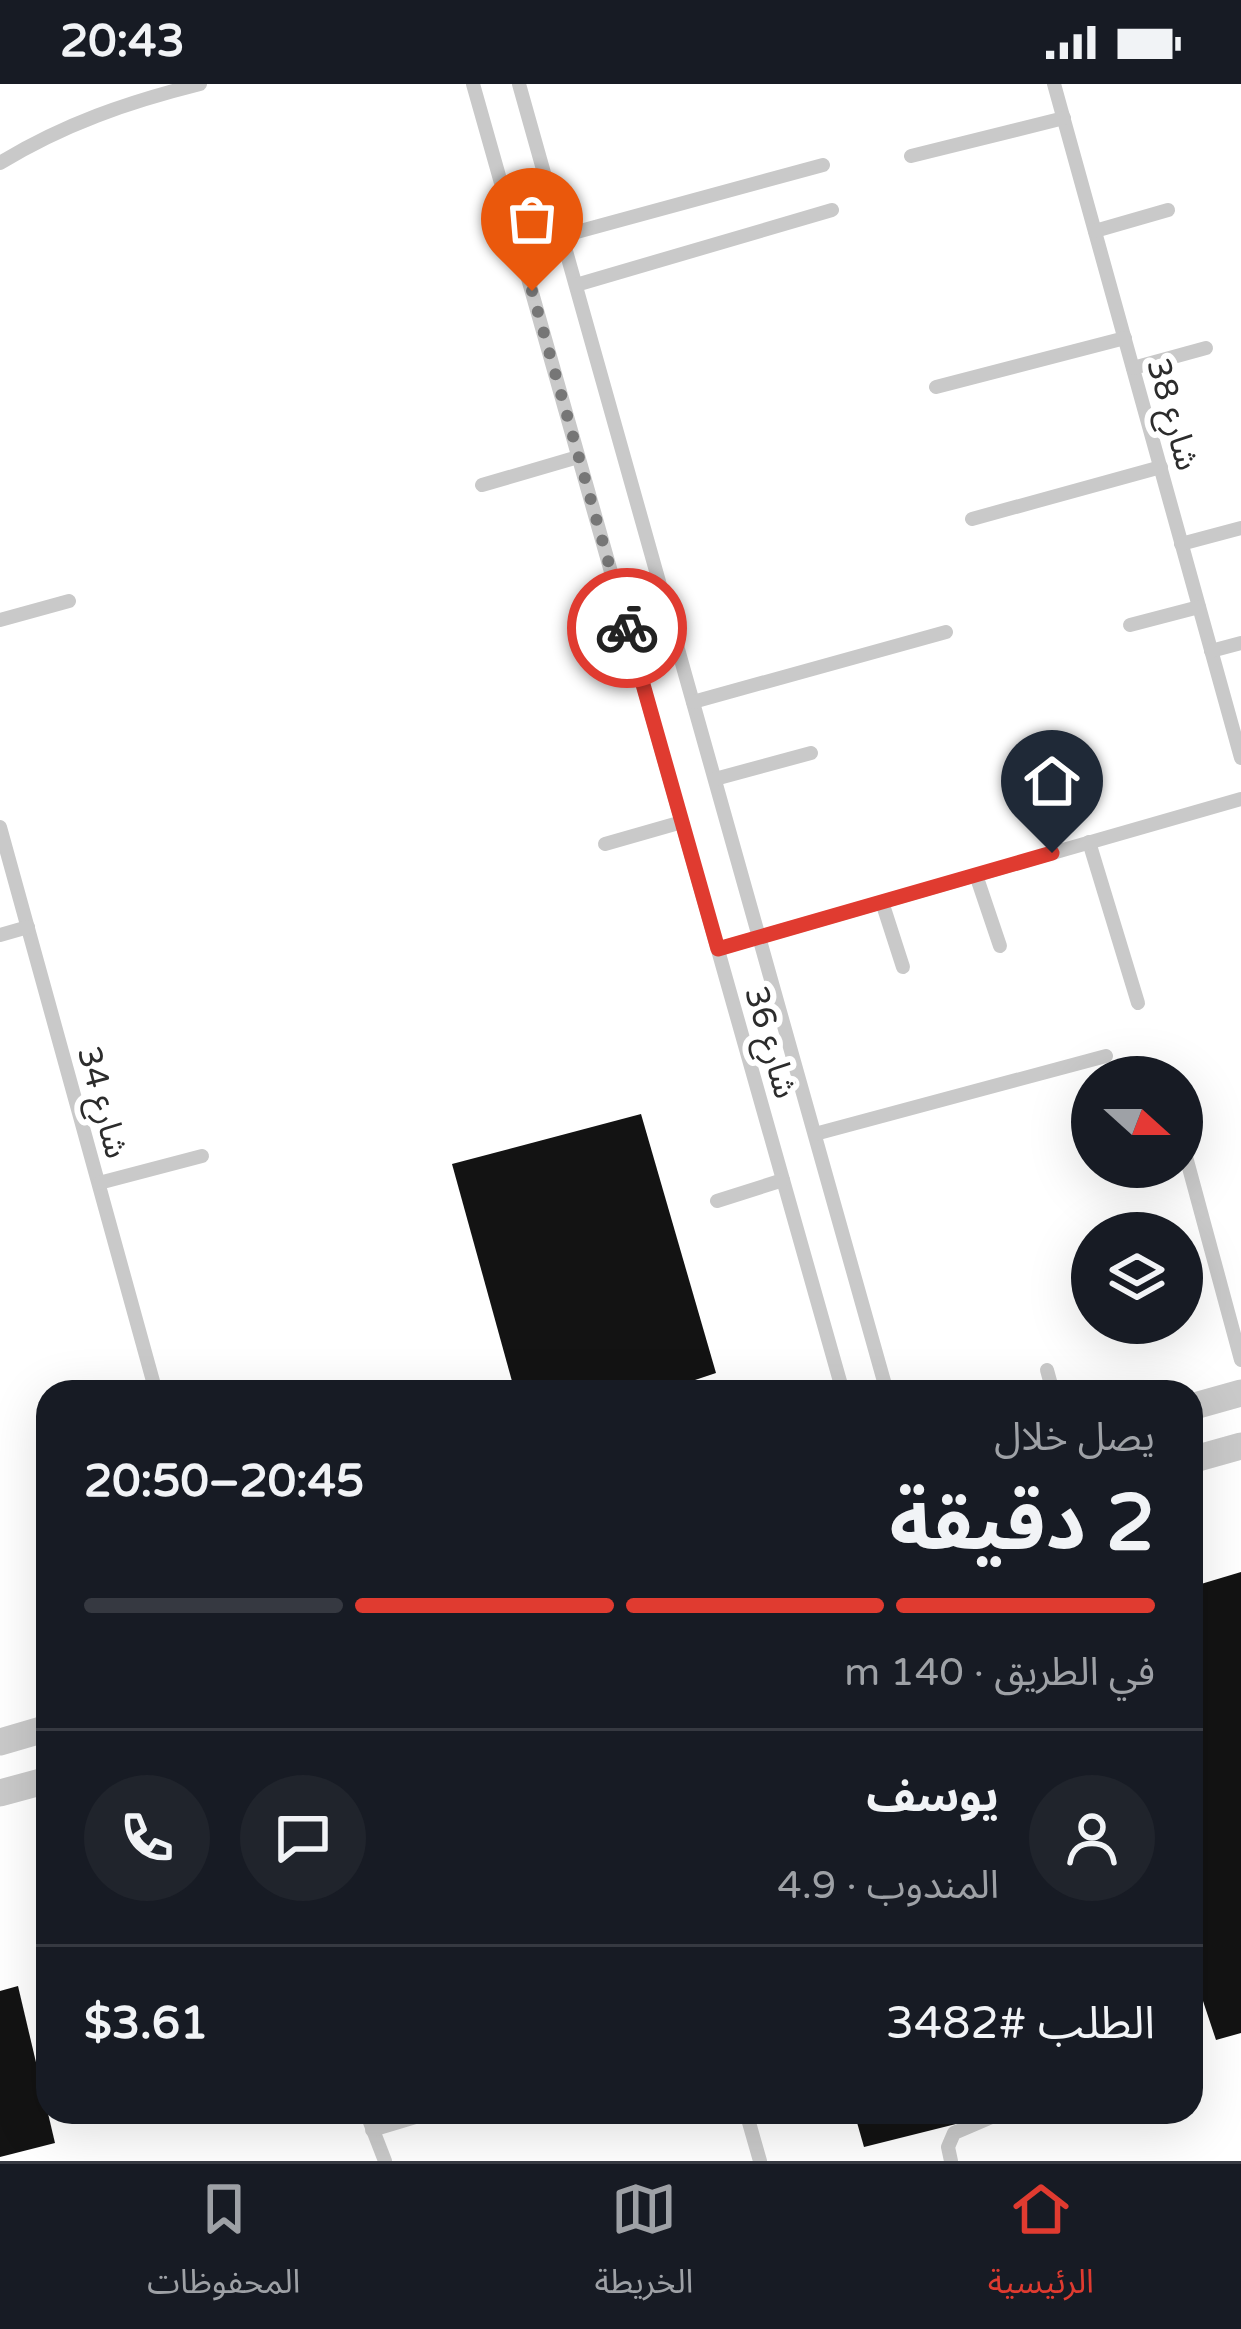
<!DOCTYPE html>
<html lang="ar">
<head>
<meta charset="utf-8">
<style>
	:root { --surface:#171b24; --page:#20242c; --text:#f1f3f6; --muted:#9ea1a6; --line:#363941; --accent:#e03b30 }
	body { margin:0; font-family:"Varela Round","Noto Sans Arabic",sans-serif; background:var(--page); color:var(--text); direction:rtl; height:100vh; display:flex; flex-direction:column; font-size:45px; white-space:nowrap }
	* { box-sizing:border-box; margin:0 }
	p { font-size:39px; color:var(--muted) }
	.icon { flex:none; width:66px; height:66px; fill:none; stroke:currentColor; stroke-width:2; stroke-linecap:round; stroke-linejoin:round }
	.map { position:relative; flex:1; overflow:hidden; direction:ltr }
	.side { position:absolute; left:36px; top:1296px; width:1167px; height:744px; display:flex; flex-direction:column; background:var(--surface); border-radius:36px; box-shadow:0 12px 48px #0002; direction:rtl }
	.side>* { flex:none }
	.needle { width:78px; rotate:111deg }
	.tools { position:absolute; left:1071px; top:972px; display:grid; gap:24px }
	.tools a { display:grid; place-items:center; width:132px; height:132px; border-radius:50%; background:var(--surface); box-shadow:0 12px 48px #0002; font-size:60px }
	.pin { position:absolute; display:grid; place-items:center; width:102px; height:102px; color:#fff; margin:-123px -51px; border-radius:50% 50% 50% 0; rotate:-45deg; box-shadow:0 0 12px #0007 }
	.pin .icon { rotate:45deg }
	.courier { position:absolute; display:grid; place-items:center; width:120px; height:120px; margin:-60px; border:9px solid #e03b30; border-radius:50%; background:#fff; color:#222; box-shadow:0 3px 15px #0007 }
	.overview em { font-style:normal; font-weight:700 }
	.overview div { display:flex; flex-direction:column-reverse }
	.overview { display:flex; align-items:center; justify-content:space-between; height:204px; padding:0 48px }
	h1 { font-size:78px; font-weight:700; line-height:90px }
	.bar { display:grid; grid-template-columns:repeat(4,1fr); gap:18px 12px; align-content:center; height:144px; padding:0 48px }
	.bar i { height:15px; border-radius:9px; background:var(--line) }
	.bar .selected { background:var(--accent) }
	.bar p { grid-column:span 4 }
	.line { display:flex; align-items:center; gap:30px; padding:0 48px; border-top:3px solid var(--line) }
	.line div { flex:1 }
	.round { display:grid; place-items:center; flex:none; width:126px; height:126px; border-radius:63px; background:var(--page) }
	.status { display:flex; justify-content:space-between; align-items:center; height:84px; padding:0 60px; background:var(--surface); direction:ltr }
	.status svg { height:33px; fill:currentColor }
	.dock { display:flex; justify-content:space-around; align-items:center; height:168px; border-top:3px solid var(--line); background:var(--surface); font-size:33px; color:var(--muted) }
	.dock a { display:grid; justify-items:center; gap:6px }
	.dock .selected { color:var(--accent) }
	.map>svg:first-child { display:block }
</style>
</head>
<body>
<div class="status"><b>20:43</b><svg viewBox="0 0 49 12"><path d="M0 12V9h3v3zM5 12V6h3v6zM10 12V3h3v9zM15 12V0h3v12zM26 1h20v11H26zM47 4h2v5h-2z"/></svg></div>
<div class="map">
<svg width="1241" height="2077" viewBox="0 0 1241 2077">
	<rect width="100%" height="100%" fill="#fff"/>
	<g fill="#131313">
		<path d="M641,1030L716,1289L659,1308H515L452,1080Z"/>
		<path d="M1241,1488V1949L1216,1956L1191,1881V1503Z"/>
		<path d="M18,1902L55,2059L0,2073V1907Z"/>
		<path d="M854,2028H962L964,2038L864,2063Z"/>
	</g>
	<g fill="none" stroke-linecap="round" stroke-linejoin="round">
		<g stroke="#c9c9c9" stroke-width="14">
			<path d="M473,0L843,1308"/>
			<path d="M519,0L887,1308"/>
			<path d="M1054,0L1241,674"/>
			<path d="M911,72L1064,34"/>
			<path d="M0,79C64,40 128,18 200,0"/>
			<path d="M1095,147L1168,126"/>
			<path d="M562,152L823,81"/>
			<path d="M576,201L832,126"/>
			<path d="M1133,284L1206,264"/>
			<path d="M936,303L1125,254"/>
			<path d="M482,401L578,373"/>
			<path d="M972,435L1161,383"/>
			<path d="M1181,460L1241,444"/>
			<path d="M0,536L69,517"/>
			<path d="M1130,541L1199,523"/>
			<path d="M1211,567L1241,559"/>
			<path d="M693,618L946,548"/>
			<path d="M715,695L811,669"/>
			<path d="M0,743L156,1308"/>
			<path d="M1089,758L1138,919"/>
			<path d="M605,760L682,738"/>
			<path d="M976,791L1000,862"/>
			<path d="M882,818L903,883"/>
			<path d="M0,851L28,843"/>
			<path d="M718,865L1241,715"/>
			<path d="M1162,986L1164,993"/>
			<path d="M815,1050L1106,972"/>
			<path d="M1182,1058L1241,1276"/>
			<path d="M99,1099L202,1072"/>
			<path d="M717,1117L783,1096"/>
			<path d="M1047,1286L1053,1308"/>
			<path d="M366,2028L385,2077"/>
			<path d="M746,2028L760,2077"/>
			<path d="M372,2046L432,2028"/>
			<path d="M951,2077L948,2063L954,2049L1003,2028"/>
		</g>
		<g stroke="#c9c9c9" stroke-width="27">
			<path d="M1191,1323L1241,1309"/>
			<path d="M1191,1376L1241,1362"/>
			<path d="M0,1658L48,1644"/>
			<path d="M0,1709L48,1696"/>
		</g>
	</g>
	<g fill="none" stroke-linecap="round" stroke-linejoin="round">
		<path stroke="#767676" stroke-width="12" stroke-dasharray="0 21.6" d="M532,207L627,544"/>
		<path stroke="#e03b30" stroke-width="15" d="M627,544L718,865L1052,769"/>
	</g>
	<g text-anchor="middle" stroke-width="12" stroke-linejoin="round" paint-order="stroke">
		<g font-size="33" fill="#2c2c2c" stroke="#fff">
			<text transform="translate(1174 330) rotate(74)" y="12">شارع 38</text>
			<text transform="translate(772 958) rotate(74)" y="12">شارع 36</text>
			<text transform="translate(104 1018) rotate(75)" y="12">شارع 34</text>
		</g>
	</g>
</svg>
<div class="tools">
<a><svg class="needle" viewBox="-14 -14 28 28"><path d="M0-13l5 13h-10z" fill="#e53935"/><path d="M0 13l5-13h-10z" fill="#9ea1a6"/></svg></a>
<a><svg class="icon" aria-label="layers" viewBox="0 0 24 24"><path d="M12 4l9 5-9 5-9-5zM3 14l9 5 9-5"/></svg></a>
</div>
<div class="pin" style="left:532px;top:207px;background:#ea580c"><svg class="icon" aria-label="bag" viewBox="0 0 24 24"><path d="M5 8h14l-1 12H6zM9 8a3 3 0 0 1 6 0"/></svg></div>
<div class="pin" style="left:1052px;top:769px;background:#1f2937"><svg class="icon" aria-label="home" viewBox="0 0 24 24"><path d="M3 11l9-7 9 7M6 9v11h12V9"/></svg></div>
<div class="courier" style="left:627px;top:544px"><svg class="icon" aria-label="bike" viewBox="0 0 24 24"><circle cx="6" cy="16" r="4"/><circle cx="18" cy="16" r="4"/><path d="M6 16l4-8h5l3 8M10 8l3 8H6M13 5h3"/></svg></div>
<section class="side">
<div class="overview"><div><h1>2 دقيقة</h1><p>يصل خلال</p></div><em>20:45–20:50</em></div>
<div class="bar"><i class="selected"></i><i class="selected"></i><i class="selected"></i><i></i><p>في الطريق · 140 m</p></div>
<div class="line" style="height:216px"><a class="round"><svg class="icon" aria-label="person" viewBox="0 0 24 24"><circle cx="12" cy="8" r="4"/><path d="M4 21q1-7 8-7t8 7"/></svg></a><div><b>يوسف</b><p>المندوب · 4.9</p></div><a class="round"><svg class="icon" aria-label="chat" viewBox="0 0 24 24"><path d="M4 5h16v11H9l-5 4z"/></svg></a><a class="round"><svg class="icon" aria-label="phone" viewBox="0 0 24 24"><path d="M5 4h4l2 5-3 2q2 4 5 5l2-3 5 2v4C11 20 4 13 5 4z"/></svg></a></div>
<div class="line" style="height:156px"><div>الطلب #3482</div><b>$3.61</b></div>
</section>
</div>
<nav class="dock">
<a class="selected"><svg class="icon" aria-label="home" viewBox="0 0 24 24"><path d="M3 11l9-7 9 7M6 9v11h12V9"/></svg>الرئيسية</a>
<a><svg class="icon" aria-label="map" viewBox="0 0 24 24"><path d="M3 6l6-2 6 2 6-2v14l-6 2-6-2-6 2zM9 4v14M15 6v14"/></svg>الخريطة</a>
<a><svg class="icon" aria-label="saved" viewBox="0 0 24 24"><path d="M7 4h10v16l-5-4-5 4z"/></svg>المحفوظات</a>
</nav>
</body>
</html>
